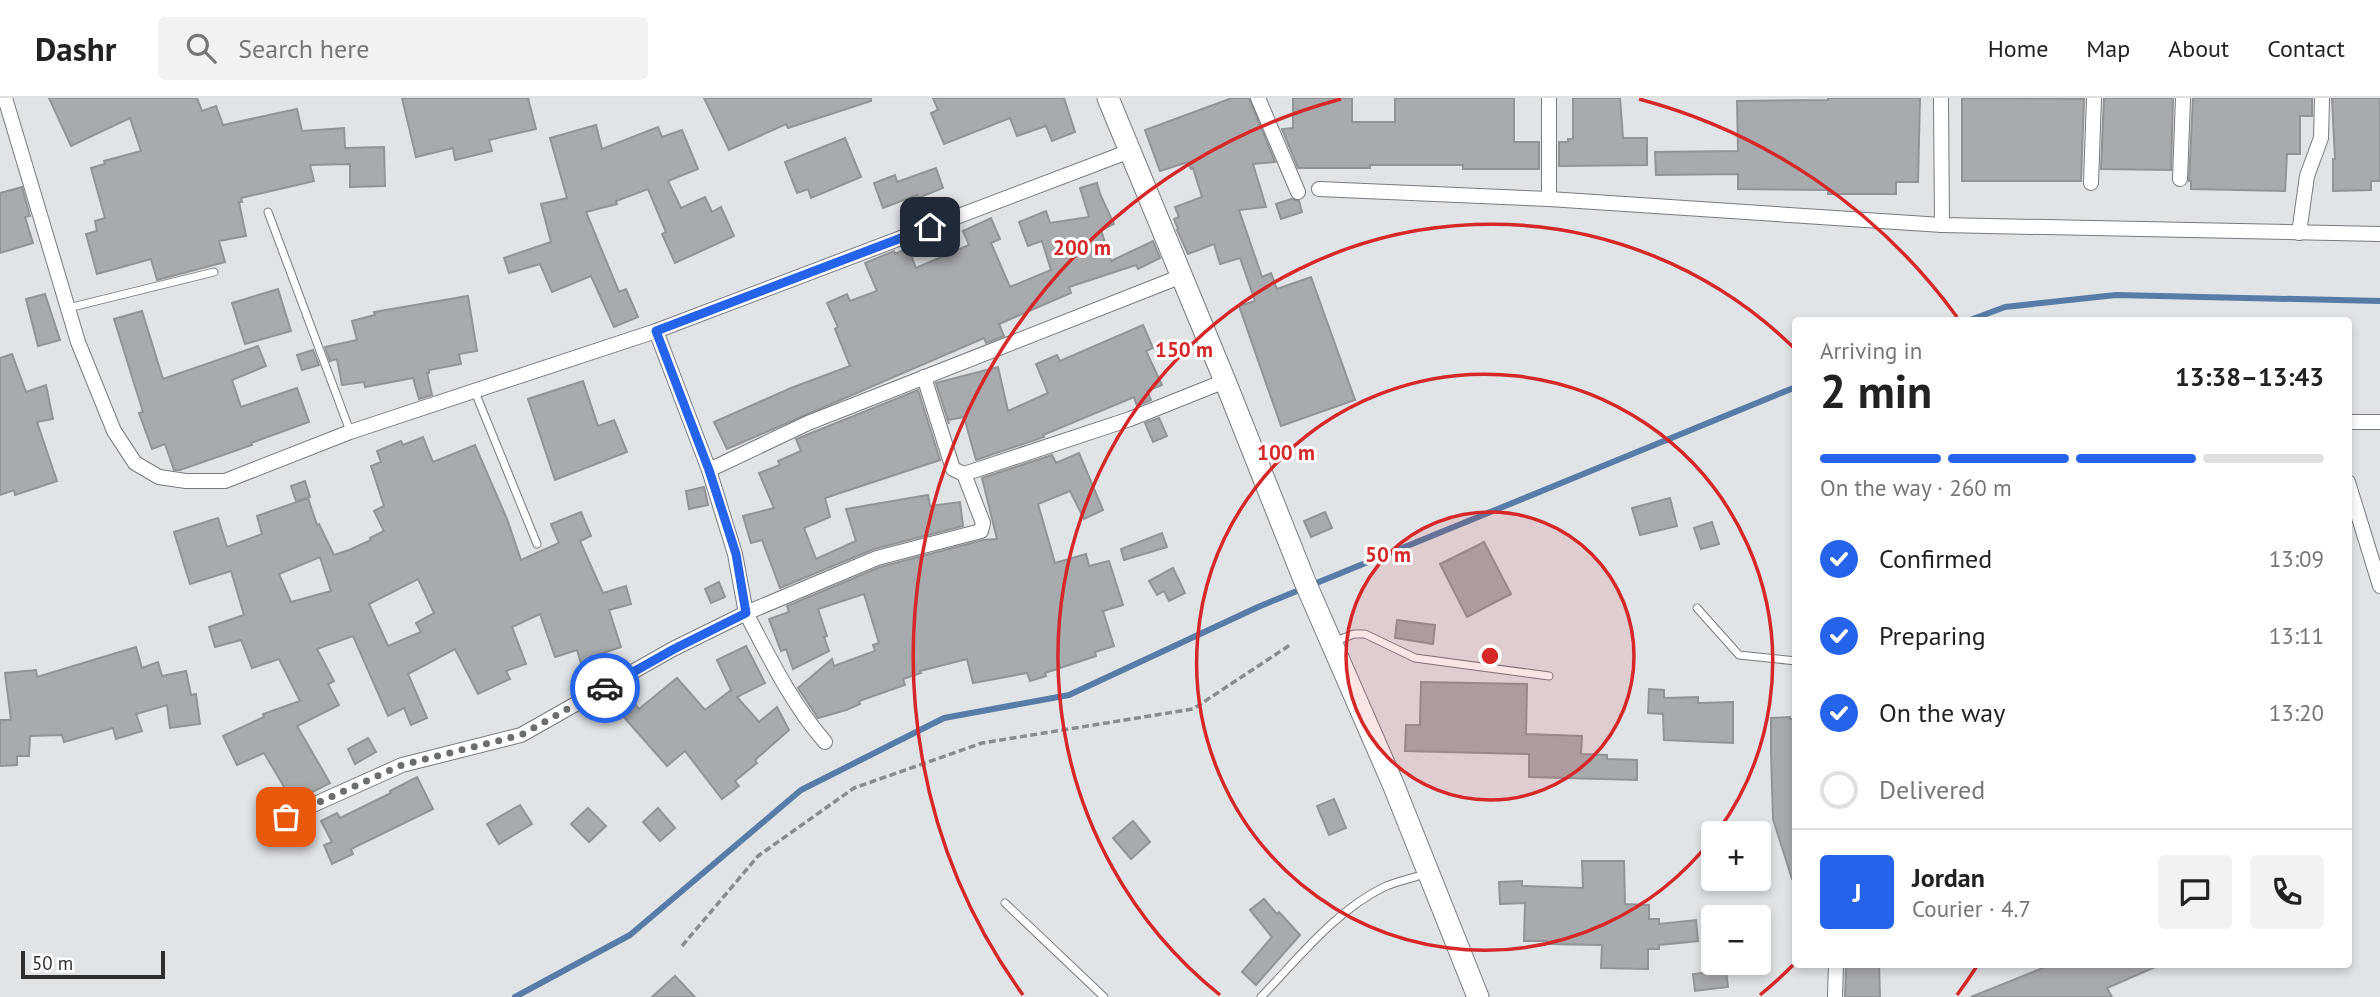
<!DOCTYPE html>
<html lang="en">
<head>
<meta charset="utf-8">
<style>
	:root { --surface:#fff; --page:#f2f2f2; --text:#222; --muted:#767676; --line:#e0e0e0; --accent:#2563eb }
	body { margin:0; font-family:"PT Sans",sans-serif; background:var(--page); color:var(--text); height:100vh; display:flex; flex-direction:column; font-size:26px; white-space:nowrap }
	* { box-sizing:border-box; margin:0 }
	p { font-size:23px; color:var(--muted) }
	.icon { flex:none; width:38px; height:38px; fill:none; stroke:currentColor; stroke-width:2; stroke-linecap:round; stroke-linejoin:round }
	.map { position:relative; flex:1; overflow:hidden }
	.sheet { position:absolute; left:1792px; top:219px; width:560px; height:651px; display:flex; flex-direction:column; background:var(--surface); border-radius:7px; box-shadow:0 4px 10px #0003 }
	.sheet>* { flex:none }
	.tools { position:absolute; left:1701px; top:723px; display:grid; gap:14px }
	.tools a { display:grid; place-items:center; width:70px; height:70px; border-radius:7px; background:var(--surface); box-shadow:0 4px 10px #0003; font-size:35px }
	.scale { position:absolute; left:21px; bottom:18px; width:144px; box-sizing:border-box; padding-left:7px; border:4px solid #2c2e2f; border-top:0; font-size:19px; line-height:24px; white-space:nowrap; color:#2c2e2f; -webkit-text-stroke:5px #fff; paint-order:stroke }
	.pin { position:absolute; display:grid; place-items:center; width:60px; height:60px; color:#fff; margin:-30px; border-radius:14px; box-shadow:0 4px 10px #0006 }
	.courier { position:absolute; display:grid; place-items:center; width:70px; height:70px; margin:-35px; border:5px solid #2563eb; border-radius:50%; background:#fff; color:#222; box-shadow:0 2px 9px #0007 }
	.head em { font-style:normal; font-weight:700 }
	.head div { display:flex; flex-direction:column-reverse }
	.head { display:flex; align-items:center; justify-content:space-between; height:119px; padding:0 28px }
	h1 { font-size:46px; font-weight:700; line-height:52px }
	.bar { display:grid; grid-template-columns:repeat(4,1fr); gap:10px 7px; align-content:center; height:84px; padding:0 28px }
	.bar i { height:9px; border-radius:5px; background:var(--line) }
	.bar .current { background:var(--accent) }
	.bar p { grid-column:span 4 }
	.line { display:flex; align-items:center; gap:18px; padding:0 28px; border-top:2px solid var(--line) }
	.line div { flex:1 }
	.round { display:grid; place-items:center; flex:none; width:74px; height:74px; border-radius:7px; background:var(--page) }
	ol { padding:0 28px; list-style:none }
	li { display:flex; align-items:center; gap:21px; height:77px }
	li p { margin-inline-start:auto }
	li .icon { padding:7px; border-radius:50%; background:var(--accent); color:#fff; stroke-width:4 }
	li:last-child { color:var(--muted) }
	li i { width:38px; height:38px; border:4px solid var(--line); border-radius:50% }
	header { display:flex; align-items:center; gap:42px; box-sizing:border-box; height:98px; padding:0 35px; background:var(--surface); border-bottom:2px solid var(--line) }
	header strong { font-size:33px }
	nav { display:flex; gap:38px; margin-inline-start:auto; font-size:24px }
	.search { width:490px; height:63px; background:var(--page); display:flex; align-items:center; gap:18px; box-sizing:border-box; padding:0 24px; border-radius:7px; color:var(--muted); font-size:26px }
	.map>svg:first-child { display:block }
</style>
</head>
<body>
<header>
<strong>Dashr</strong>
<div class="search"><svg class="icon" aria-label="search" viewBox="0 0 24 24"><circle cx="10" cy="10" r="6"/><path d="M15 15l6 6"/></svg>Search here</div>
<nav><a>Home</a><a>Map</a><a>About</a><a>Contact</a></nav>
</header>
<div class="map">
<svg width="2380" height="899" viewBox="0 0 2380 899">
	<rect width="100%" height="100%" fill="#e1e4e7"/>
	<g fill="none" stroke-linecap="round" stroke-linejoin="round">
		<g stroke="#577ca7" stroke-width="6">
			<path d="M1970,222L2005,209L2116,197L2380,203"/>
			<path d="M515,899L630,837L801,692L944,620L1069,597L1258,509L1796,289"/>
		</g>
	</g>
	<g fill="#a8abae" stroke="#919497" stroke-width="2" fill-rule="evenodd">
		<path d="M49,0H197L202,13L216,8L223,27L297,11L302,33L344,30L345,50L384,49L385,88L350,89V66L310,67L314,83L241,100L242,104H239L246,138L219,143L225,164L157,182L151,161L97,176L86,136L97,133L95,123L105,120L91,70L105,66L104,63L141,53L130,20L71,48Z"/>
		<path d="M402,0H528L536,31L489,42L492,53L455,62L453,50L416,59Z"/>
		<path d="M704,0H871V3L788,30L786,26L729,52Z"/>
		<path d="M933,0H1064L1075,34L1052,43L1046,28L1017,38L1010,20L944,46L931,15L938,12Z"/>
		<path d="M1232,0H1249L1275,64L1253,66L1266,109L1239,112L1262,179L1271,175L1277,191L1311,179L1355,302L1281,328L1239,208L1255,203L1240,160L1220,166L1214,146L1188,156L1177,132L1178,131L1174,121L1179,119L1175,109L1202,99L1193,70L1191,71L1188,64L1160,73L1145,32Z"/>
		<path d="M1293,0H1352V24H1395V0H1514V44H1539V71H1463V67H1370V70H1298L1282,31L1293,30Z"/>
		<path d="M1573,0H1620L1623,40H1647V67L1559,68V44H1568V41H1573Z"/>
		<path d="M1828,0H1920L1918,84H1896V96H1828V92L1738,91V76L1656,77L1655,54L1738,53L1737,3L1828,2Z"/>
		<path d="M1962,0L2084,1L2081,83H1962Z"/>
		<path d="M2104,0H2173L2171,72L2101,71Z"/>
		<path d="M2193,0H2312V18H2300V56H2287L2285,93L2191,91V83H2189Z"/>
		<path d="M2332,0H2380V83H2371V92L2333,93V61H2335Z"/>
		<path d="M596,27L602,51L658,29L662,39L682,32L698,71L668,83L681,110L705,99L712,114L721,109L734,138L675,165L662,136L666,134L648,91L616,103L617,106L586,114L619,194L626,191L638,219L614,229L591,178L552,194L540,166L509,175L504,160L551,144L541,106L567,100L550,40Z"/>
		<path d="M845,40L861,79L811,100L808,91L797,95L785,64Z"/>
		<path d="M936,70L943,90L918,100L917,97L883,110L874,85L895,77L897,84Z"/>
		<path d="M1097,85L1100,96L1114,126L1101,132L1111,163L1153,143L1160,160L1138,171L1136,167L1069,189L1071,195L999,226L1004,238L986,245L984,240L727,351L714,324L791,290L850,268L835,231L838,229L827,205L847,196L850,203L877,193L865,165L894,153L895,156L908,150L916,170L969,147L963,133L991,120L1000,141L991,145L1010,189L1051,172L1042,143L1028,148L1019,124L1046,113L1050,125L1089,119L1080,90Z"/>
		<path d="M22,89L30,118L25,119L33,145L0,155V95Z"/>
		<path d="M1291,101L1299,103L1302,114L1281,121L1276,106Z"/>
		<path d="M278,191L291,233L245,246L232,205Z"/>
		<path d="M45,196L60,242L38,248L26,201Z"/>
		<path d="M468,198L477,253L459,256L461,266L429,272V275H427L432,297L419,301L413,280L365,289L364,284L342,287L337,261L330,263L325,249L357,242L352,223L375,217L374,214Z"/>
		<path d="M142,213L163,281L258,248L266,268L232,282L241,309L297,290L309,324L251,345L252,347L180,372H174L165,346L152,351L139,315L143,314L114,221Z"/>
		<path d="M1143,227L1153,250L1146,253L1162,287L1147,293L1151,302L1137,308L1134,299L1043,337L1044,339L976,362L964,319L948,322L949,326L936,285L998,269L1008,313L1048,295L1036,266L1057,257L1060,263Z"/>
		<path d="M313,252L319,267L302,272L297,257Z"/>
		<path d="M12,256L26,294L46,287L53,321L37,324L57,383L15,397L14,392L0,397V260Z"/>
		<path d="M583,283L598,328L614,322L627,354L555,382L528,301Z"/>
		<path d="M918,292L940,362L825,400L830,419L804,430L816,461L856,443L846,411L928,397L930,408L960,404L963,428L874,451L780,490L762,442L751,445L743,418L774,410L759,375L780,367L778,363L801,353L796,341Z"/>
		<path d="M1159,320L1167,338L1153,344L1145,325Z"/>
		<path d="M423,339L433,364L475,347L507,421L521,462L559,445L551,426L581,414L591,438L580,443L603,495L626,488L631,506L609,512L621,549L597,557L602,578L586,582L577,552L555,559L540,516L512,529L526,566L506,573L510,581L478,596L455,551L408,576L427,620L411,627L404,610L388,618L353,538L317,551L334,583L328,586L339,607L297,628L330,685L293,704L264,655L237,667L223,638L264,619L263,616L300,603L279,561L252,570L241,542L215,549L209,529L244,517L231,473L190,486L174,434L218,420L227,449L262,436L257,418L308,400L317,427L319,426L334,457L349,452L371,442L370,440L384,433L374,413L384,408L371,368L381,364L377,353L401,343L403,347ZM320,459L331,493L291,504L279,476ZM418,481L434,515L416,525L421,534L388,548L369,506Z"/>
		<path d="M1079,355L1103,412L1084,421L1070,393L1038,406L1055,465L1086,456L1089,468L1109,463L1123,507L1103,513L1114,548L1095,554L1096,558L1045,575L1046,578L1030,583L1027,575L973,585L967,561L920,573L921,575L903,581L905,587L859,603L860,606L846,612L818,620L798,590L832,561L834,568L875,553L873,547L879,545L864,496L818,511L827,538L824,539L829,553L793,571L786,551L781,553L769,521L789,514L787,508L880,469L983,442L997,441L982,380L1052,357L1056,365Z"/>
		<path d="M305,383L310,399L296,403L291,388Z"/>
		<path d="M704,389L708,407L689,411L686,393Z"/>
		<path d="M1670,400L1677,428L1640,437L1632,410Z"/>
		<path d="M1325,414L1332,430L1311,439L1304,423Z"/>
		<path d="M1712,424L1719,446L1701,451L1694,430Z"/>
		<path d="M1162,435L1167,449L1124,462L1121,451Z"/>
		<path d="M1484,444L1511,496L1467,519L1440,466Z"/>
		<path d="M1173,470L1185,495L1169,503L1164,493L1157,497L1149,483Z"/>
		<path d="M719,484L725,499L711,505L705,491Z"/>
		<path d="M1397,522L1435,527L1433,546L1395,540Z"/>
		<path d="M746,548L765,585L737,599L759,624L777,609L789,632L755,662L757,665L735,683L739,688L722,701L685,653L667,668L622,617L635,606L639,611L677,580L705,612L731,592L732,594L717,562Z"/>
		<path d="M136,549L142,570L158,564L162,578L186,573L191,597L196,596L200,626L170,630L167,607L136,616L142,633L116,641L113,630L64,644L62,637L30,638L29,658H17V667L0,668V622H11L5,575L36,572L37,579Z"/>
		<path d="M1421,584L1527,586L1526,636L1582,638L1581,656L1607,657V661L1637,662V682L1529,679V656L1405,653L1406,627H1420Z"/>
		<path d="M1649,591L1664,592V600L1698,599V605L1733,604V645L1664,642L1663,616L1648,615Z"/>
		<path d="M1790,619V621H1796V781H1792L1773,721L1771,655V620Z"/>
		<path d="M368,640L376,654L355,666L348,651Z"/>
		<path d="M417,679L433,711L351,751L353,756L332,766L324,747L332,744L321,723L337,715L340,720L391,695L390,693Z"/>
		<path d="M1334,701L1346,730L1329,737L1317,708Z"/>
		<path d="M520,707L532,726L499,746L487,726Z"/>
		<path d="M588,710L606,728L589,744L571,726Z"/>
		<path d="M658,710L675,730L660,743L643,724Z"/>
		<path d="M1133,723L1150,744L1131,761L1113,740Z"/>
		<path d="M1582,763H1624L1625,806L1649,807V821H1659V826L1696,822L1698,843L1659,847V851H1648V871L1601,870L1602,847L1547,846V843H1524L1525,805L1500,806L1499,784L1522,783V788L1583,790Z"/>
		<path d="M1264,801L1277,816L1279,814L1300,837L1256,887L1242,874L1272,839L1250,812Z"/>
		<path d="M1846,866H1879L1880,899H1845Z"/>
		<path d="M2053,866H2162L2107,890L2112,899H1971Z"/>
		<path d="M1726,872L1728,889L1695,893L1693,876Z"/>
		<path d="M675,878L695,899H652Z"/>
	</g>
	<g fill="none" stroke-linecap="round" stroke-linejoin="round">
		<defs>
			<g id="lane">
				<path d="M268,114L350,333"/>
				<path d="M68,210L214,174"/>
				<path d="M475,294L537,446"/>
				<path d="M1697,510L1739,557L1796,563"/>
				<path d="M1333,544L1354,536H1365L1415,560L1549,578"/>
				<path d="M1005,805L1104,899"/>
				<path d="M1261,899C1298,861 1335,813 1384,789C1397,783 1412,780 1426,776"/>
			</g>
			<g id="street">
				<path d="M5,0L78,244L114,333L135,365L159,379L186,383H225L350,334L656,233L1130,53"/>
				<path d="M1258,0L1298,94"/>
				<path d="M1549,0V101"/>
				<path d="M1941,0L1942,127"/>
				<path d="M2180,81L2183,0"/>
				<path d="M2091,85L2094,0"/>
				<path d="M1319,91L1549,101L1942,127L2380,136"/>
				<path d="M2299,135L2307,78L2321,40L2322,0"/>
				<path d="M924,279L953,371L964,376L1130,321L1225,283"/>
				<path d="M2348,324H2380"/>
				<path d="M709,372L808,325L1182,178"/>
				<path d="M2348,384L2380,488"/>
				<path d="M825,644C792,606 769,559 746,515L877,460L981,433L983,425L964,376"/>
				<path d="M286,719L402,667L521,637L673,551L746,515L735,456L709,372L656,233"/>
				<path d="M1835,899L1836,866"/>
			</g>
			<path id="secondary" d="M1108,0L1225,283L1305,484L1393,686L1478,899"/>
		</defs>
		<use href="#lane" stroke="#787a7d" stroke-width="9"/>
		<use href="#street" stroke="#787a7d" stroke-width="16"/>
		<use href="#secondary" stroke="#787a7d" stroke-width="23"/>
		<path stroke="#898c8e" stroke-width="3.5" stroke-dasharray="7 3.5" stroke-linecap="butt" d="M682,848L758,758L854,690L982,645L1193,611L1290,547"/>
		<use href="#lane" stroke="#fff" stroke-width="7"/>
		<use href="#street" stroke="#fff" stroke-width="14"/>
		<use href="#secondary" stroke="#fff" stroke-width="21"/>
	</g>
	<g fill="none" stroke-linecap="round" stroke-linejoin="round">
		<path stroke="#6b6e6f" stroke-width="7" stroke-dasharray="0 12.6" d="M286,719L402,667L521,637L605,590"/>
		<path stroke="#2563eb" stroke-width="9" d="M605,590L674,551L746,515L736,456L709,372L656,233L930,129"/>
	</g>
	<circle cx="1490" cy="558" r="144" fill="#d62828" fill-opacity=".12"/>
	<g fill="none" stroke="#d62828" stroke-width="3.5">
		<circle cx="1490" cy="558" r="144"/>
		<path d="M1712 741A288 288 0 1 1 1718 733"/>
		<path d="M1793 867A433 433 0 0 1 1760 897M1220 897A433 433 0 1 1 1793 249"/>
		<path d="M1977 868A577 577 0 0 1 1957 897M1023 897A577 577 0 0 1 1341 1M1639 1A577 577 0 0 1 1957 219"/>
	</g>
	<circle cx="1490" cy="558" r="10" fill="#d62828" stroke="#fff" stroke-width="3.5"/>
	<g font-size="21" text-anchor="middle" font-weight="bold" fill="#d62828" stroke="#fff" stroke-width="6" stroke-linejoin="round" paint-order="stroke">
		<text x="1082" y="157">200 m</text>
		<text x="1184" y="259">150 m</text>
		<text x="1286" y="362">100 m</text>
		<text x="1388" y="464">50 m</text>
	</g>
</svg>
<div class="tools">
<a>+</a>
<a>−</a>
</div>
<div class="scale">50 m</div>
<div class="pin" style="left:286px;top:719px;background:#ea580c"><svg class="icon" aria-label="bag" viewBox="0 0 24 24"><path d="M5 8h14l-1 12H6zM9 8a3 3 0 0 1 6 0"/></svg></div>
<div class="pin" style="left:930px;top:129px;background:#1f2937"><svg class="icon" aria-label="home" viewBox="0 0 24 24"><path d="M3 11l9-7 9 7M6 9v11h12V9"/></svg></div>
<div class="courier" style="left:605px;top:590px"><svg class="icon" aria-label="car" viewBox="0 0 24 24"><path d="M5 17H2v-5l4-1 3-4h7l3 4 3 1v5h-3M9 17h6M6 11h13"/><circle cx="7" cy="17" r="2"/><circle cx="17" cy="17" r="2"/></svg></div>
<section class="sheet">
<div class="head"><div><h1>2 min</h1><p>Arriving in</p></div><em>13:38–13:43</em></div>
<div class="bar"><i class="current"></i><i class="current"></i><i class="current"></i><i></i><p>On the way · 260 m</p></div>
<ol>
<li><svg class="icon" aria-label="check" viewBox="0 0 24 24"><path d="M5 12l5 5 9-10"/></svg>Confirmed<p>13:09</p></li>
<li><svg class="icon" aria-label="check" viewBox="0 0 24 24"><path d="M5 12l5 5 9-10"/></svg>Preparing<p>13:11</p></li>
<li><svg class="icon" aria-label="check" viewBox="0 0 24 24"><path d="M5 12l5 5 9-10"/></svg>On the way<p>13:20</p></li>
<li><i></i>Delivered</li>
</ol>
<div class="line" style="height:126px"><b class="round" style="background:var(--accent);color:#fff">J</b><div><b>Jordan</b><p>Courier · 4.7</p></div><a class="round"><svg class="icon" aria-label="chat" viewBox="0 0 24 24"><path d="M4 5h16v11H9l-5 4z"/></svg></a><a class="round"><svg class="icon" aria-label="phone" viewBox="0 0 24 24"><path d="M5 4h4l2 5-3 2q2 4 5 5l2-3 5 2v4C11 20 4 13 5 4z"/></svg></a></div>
</section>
</div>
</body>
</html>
